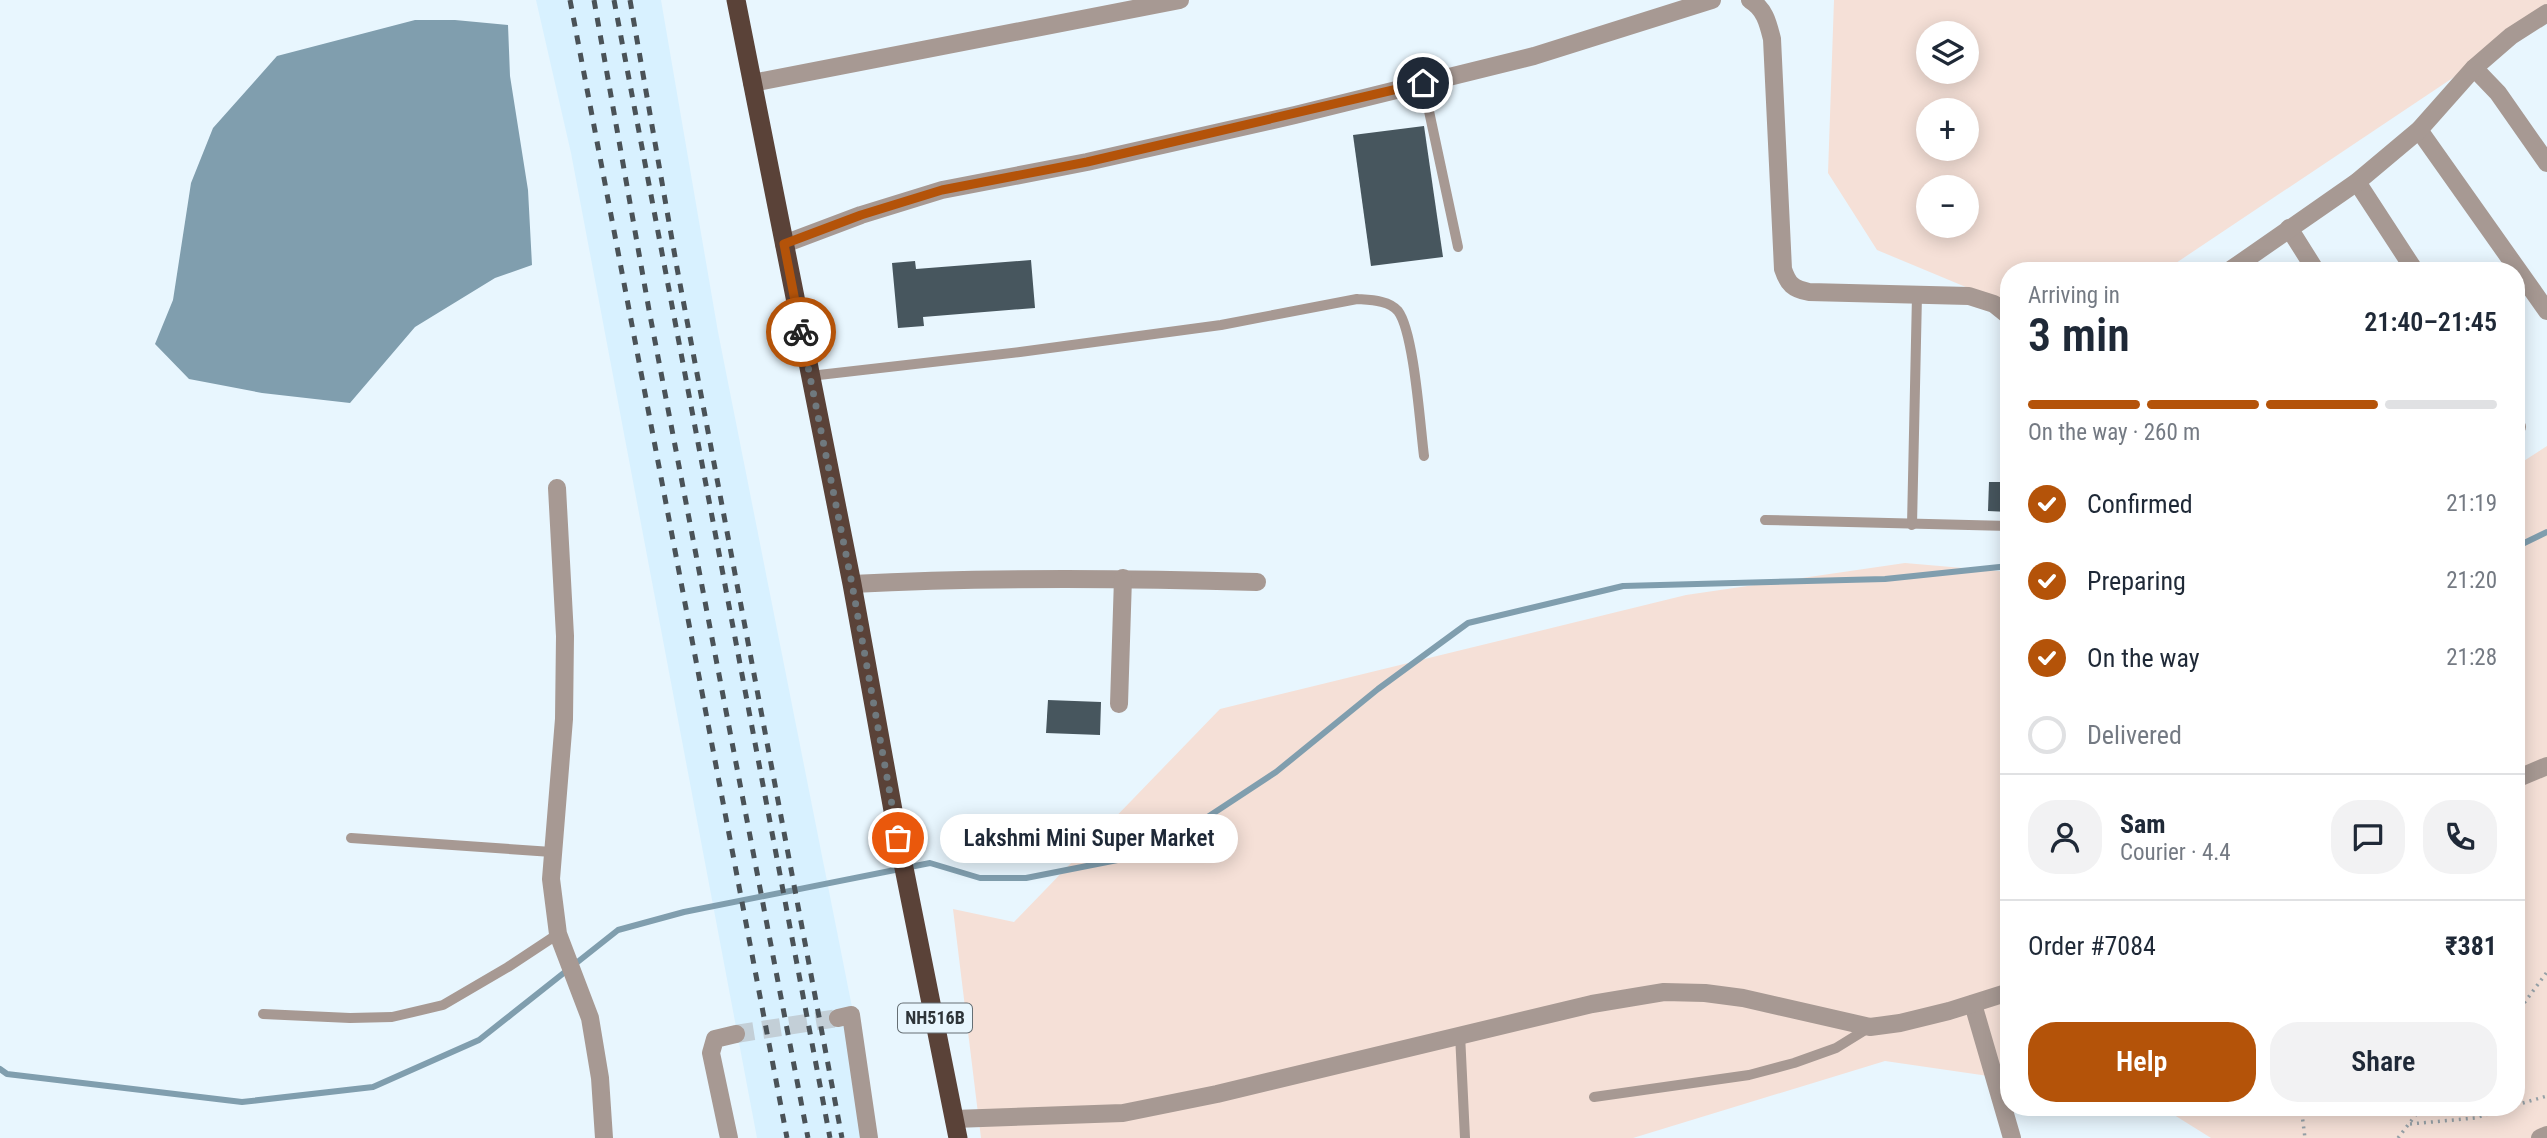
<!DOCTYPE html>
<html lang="en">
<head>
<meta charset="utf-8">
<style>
	:root { --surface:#fff; --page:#f2f2f3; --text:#1f2937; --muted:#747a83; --line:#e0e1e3; --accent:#b45309 }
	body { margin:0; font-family:"Roboto Condensed",sans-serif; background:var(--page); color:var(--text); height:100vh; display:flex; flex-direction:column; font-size:26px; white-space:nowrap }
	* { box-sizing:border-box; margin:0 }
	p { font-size:23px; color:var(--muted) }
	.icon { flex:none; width:38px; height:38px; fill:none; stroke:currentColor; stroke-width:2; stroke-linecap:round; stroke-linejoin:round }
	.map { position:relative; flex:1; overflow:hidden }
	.panel { position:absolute; left:2000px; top:262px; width:525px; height:854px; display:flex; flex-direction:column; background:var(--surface); border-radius:28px; box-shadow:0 4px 18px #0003 }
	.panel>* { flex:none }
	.controls { position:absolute; left:1916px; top:21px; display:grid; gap:14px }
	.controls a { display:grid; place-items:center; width:63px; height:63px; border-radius:50%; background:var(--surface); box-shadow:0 4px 18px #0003; font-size:35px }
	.pin { position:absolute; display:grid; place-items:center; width:60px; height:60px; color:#fff; margin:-30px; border:4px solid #fff; border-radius:50%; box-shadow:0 2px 7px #0007 }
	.courier { position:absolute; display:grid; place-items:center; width:70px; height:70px; margin:-35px; border:5px solid #b45309; border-radius:50%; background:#fff; color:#222; box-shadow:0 2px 9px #0007 }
	.bubble { position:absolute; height:49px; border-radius:24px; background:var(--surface); box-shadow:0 4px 18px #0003; font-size:23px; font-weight:600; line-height:49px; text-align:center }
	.headline em { font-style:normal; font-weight:600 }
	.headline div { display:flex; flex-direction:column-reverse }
	.headline { display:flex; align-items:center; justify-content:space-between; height:119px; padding:0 28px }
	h1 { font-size:46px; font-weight:600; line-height:52px }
	.bar { display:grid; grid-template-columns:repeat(4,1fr); gap:10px 7px; align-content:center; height:84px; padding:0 28px }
	.bar i { height:9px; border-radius:5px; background:var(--line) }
	.bar .current { background:var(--accent) }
	.bar p { grid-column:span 4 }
	.line { display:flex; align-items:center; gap:18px; padding:0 28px; border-top:2px solid var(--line) }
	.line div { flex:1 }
	.round { display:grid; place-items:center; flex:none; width:74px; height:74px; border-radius:28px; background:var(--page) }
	ol { padding:0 28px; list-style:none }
	li { display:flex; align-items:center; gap:21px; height:77px }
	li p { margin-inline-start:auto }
	li .icon { padding:7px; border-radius:50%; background:var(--accent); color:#fff; stroke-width:4 }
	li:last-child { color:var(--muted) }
	li i { width:38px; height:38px; border:4px solid var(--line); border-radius:50% }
	.action { display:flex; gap:14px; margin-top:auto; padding:14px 28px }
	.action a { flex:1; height:80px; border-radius:28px; background:var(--accent); color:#fff; font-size:28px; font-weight:600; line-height:80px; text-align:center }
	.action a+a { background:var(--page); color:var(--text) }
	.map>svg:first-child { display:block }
</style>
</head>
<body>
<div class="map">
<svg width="2547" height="1138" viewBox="0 0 2547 1138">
	<rect width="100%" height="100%" fill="#e8f6fe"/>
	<path fill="#d8f1ff" d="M536,0H661L718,332L878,1138H757L571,153Z"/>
	<g fill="#f5e0d7" fill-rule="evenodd">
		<path d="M1834,0H2547V4L2496,49L2164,271H2009V305L1877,250L1828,173ZM1928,33H1967V72H1928ZM1928,110H1967V149H1928ZM1928,187H1967V226H1928Z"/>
		<path d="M2547,446V1138H2211L2163,1108H2516V466Z"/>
		<path d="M1905,563L2009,572V1079L1885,1061L1633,1138H981L953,909L1014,922L1220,709L1686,595Z"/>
	</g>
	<path fill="#809eae" d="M415,20H455L508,25L510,76L528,190L532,265L495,278L415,327L350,403L262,393L189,379L155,344L173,300L191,183L213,128L277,56Z"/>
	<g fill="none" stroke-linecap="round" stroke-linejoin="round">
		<g stroke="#809eae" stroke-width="6">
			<path d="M2516,547L2547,532"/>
			<path d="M0,1069L7,1074L242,1102L373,1087L479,1040L618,930L684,912L930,863L980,878H1026L1153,853L1276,772L1378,689L1468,623L1623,586L1885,579L2009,566"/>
		</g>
	</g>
	<g fill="#47565e">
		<path d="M1424,126L1443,257L1371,266L1353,135Z"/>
		<path d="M1031,260L1035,308L923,317L924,326L898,328L892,263L915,261L916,269Z"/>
		<path d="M1989,482H2009V512L1988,511Z"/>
		<path d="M1048,700L1101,702L1100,735L1046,733Z"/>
	</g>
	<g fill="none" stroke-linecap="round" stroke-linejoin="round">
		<path stroke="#c3cfd7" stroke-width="18" stroke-dasharray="18 9" stroke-linecap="butt" d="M736,1034L838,1018"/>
		<g stroke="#96a1a7" stroke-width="3.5" stroke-dasharray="2 5" stroke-linecap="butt">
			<path d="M2516,1014L2547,972"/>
			<path d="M2516,1105L2547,1096"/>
			<path d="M2296,1108L2302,1114L2305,1138"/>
			<path d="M2410,1124L2475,1118L2508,1108"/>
			<path d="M2398,1138L2421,1108"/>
		</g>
		<g stroke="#a79993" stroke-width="10">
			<path d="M1423,83L1458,247"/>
			<path d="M810,376L1020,352L1221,325L1357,299C1370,300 1389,300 1398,311C1414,332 1420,425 1424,456"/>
			<path d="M1765,520L2009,526"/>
			<path d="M1912,525L1917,295"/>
			<path d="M351,838L552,852"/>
			<path d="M263,1014L350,1018L392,1017L443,1005L508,967L558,934"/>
			<path d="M1460,1034L1465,1138"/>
			<path d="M1594,1097L1749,1075L1794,1063L1836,1048L1870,1027"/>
		</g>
		<g stroke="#a79993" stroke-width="18">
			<path d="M1750,0C1765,9 1768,23 1772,39L1783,269C1788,284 1793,289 1809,292L1969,296L1994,304L2009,316"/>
			<path d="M2474,68L2498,93L2547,163"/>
			<path d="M752,83L1180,0"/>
			<path d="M2419,130L2547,311"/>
			<path d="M2357,182L2415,271"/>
			<path d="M2289,228L2316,271"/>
			<path d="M784,244L861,215L942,190L1087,162L1295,115L1534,56L1712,0"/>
			<path d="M2229,271L2357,182L2419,130L2474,68L2511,36L2547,13"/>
			<path d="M2516,427H2517"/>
			<path d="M557,488L565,636L564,719L551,879L558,934L590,1018L600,1078L604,1138"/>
			<path d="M852,584C988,577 1120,578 1257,582"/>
			<path d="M1119,704L1123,578"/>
			<path d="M2516,779L2547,766"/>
			<path d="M1973,1004L2012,1138"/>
			<path d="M954,1119L1123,1113L1217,1094L1592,1004L1664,992L1705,993L1743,998L1870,1027L1900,1023L1949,1011L2009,992"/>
			<path d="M2540,1138L2547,1135"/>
		</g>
		<g stroke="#a79993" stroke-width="18">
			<path d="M838,1018L851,1015L869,1138"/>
			<path d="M729,1138L711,1053L715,1039L736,1034"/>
		</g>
		<path stroke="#5a4238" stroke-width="19" d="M736,0L852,584L898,838L958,1138"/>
		<g stroke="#4a5257" stroke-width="5" stroke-dasharray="9 9" stroke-linecap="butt">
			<path d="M570,0L787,1138"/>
			<path d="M594,0L649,310L808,1138"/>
			<path d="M614,0L830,1138"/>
			<path d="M630,0L677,268L842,1138"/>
		</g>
	</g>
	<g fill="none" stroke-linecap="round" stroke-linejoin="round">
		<path stroke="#6f797e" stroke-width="7" stroke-dasharray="0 12.6" d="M801,332L852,584L898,838"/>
		<path stroke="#b45309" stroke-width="9" d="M801,332L784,244L861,215L942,190L1087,162L1423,83"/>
	</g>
	<g text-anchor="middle" stroke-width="7" stroke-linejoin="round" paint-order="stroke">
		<rect fill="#e8f6fe" stroke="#666f74" stroke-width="2" x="898" y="1003.5" width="74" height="29" rx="5"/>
		<g font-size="18" font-weight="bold" fill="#2e3539">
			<text x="935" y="1024">NH516B</text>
		</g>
	</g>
</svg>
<div class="controls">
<a><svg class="icon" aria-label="layers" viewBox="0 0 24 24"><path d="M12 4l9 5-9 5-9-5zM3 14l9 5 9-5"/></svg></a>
<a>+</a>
<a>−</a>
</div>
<div class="pin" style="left:898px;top:838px;background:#ea580c"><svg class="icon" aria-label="bag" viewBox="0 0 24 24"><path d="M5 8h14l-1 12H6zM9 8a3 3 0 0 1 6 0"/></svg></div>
<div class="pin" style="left:1423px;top:83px;background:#1f2937"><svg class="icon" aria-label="home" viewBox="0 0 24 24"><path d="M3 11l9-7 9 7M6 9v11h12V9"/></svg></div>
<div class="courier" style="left:801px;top:332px"><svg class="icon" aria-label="bike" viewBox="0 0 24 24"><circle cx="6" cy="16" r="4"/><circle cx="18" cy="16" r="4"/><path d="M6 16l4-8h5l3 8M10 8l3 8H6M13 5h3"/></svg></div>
<div class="bubble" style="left:940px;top:814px;width:298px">Lakshmi Mini Super Market</div>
<section class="panel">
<div class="headline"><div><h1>3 min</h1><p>Arriving in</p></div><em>21:40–21:45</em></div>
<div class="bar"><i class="current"></i><i class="current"></i><i class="current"></i><i></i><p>On the way · 260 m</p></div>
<ol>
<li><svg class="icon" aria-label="check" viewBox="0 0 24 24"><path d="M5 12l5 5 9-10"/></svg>Confirmed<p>21:19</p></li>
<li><svg class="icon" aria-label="check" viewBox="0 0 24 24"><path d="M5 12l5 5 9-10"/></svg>Preparing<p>21:20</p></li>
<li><svg class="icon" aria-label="check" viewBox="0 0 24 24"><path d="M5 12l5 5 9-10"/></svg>On the way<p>21:28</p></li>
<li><i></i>Delivered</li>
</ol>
<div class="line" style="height:126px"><a class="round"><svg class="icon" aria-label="person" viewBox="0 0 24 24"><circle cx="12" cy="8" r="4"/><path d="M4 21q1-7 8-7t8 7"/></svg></a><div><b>Sam</b><p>Courier · 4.4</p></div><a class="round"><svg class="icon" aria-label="chat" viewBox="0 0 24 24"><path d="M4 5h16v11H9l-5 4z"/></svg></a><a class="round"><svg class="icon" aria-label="phone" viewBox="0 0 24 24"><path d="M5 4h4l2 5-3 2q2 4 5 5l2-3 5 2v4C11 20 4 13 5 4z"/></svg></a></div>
<div class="line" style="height:91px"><div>Order #7084</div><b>₹381</b></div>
<div class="action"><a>Help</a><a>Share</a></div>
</section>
</div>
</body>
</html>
